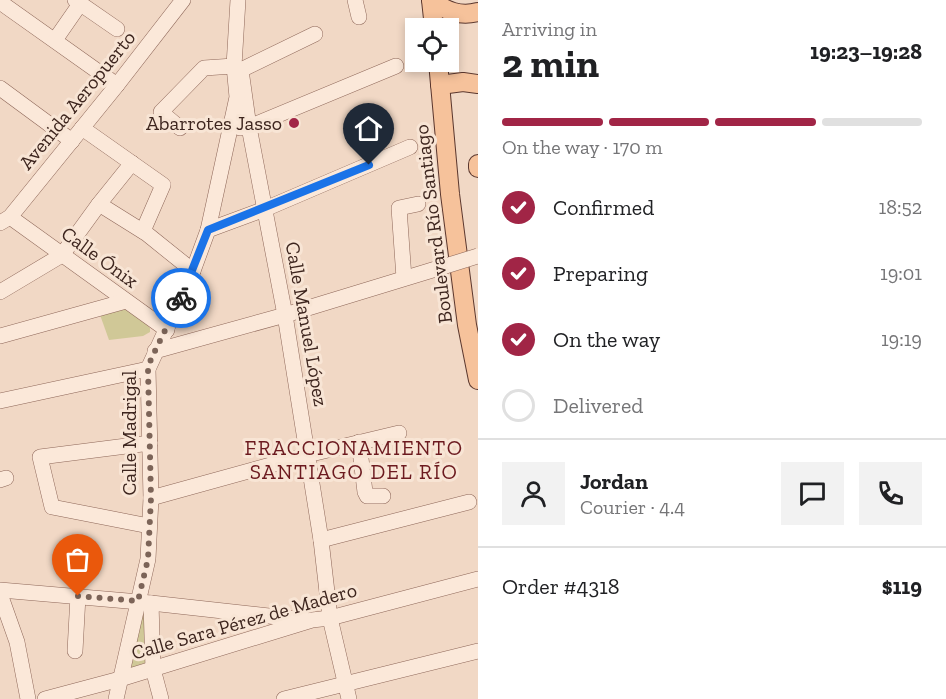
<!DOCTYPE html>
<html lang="en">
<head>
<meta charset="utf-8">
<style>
	:root { --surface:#fff; --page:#f2f2f2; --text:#202124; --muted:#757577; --line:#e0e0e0; --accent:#a12546 }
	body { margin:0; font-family:"Zilla Slab",serif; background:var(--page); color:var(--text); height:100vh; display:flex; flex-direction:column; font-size:22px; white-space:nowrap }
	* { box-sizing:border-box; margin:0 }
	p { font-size:20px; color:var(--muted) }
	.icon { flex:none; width:33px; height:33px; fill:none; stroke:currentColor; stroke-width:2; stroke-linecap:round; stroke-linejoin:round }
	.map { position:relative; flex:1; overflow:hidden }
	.details { display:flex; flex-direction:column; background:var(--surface); width:468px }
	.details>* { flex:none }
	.tools { position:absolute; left:405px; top:18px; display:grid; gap:12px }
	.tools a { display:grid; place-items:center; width:54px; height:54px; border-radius:0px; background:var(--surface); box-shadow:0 3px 9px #0003; font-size:30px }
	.pin { position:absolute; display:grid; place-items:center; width:51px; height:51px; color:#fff; margin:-62px -26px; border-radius:50% 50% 50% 0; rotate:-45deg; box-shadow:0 0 6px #0007 }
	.pin .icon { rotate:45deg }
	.courier { position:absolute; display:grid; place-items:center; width:60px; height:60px; margin:-30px; border:4px solid #1a73e8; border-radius:50%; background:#fff; color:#222; box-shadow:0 2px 8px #0007 }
	.overview em { font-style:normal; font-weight:700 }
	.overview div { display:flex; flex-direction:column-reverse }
	.overview { display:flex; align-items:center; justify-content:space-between; height:102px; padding:0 24px }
	h1 { font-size:39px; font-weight:700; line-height:45px }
	.bar { display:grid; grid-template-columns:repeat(4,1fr); gap:9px 6px; align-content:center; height:72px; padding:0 24px }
	.bar i { height:8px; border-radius:4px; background:var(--line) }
	.bar .current { background:var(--accent) }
	.bar p { grid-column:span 4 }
	.line { display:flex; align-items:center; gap:15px; padding:0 24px; border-top:2px solid var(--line) }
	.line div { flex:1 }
	.round { display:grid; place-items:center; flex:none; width:63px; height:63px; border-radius:0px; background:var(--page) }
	ol { padding:0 24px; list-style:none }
	li { display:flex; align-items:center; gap:18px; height:66px }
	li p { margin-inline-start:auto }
	li .icon { padding:6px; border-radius:50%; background:var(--accent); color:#fff; stroke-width:4 }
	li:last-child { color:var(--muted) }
	li i { width:33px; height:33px; border:3px solid var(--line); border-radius:50% }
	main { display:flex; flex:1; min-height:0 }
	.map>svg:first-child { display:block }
</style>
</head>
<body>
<main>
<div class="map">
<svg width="478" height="699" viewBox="0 0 478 699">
	<rect width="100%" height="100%" fill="#f1d8c5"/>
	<g fill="#d0c897">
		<path d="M125,305L150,328V332L143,336L109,340L99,312Z"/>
		<path d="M143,606L150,661L129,669Z"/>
	</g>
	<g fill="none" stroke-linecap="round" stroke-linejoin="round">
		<defs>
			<g id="minor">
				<path d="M75,0L117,29"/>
				<path d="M355,0L359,17"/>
				<path d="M0,2L117,85"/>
				<path d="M55,40L80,4"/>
				<path d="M241,70L315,34"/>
				<path d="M0,88L72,141"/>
				<path d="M82,128L163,185L143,231"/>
				<path d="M180,128L161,112L204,68L234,66L241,70L249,127L285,315L321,540L330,618L349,699"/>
				<path d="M240,128L249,127L396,66"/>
				<path d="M99,204L147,234L193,271"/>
				<path d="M10,217L167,330"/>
				<path d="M0,223L10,217L117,85L183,0"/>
				<path d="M208,230L265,209L410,147"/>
				<path d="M404,278L399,208L418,204"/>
				<path d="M0,292L62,255L99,204L132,163"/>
				<path d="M0,336L126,301"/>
				<path d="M155,351L285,315L439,268"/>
				<path d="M0,401L148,369"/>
				<path d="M359,442L365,492L367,496H383"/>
				<path d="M0,480L6,478"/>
				<path d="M151,498L307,455L399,433"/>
				<path d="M149,526L52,507L40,457L150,443"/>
				<path d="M321,540L469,502"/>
				<path d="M0,590L151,603L305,620"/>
				<path d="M0,594L17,642L28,699"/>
				<path d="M151,603L153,669L161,699"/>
				<path d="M75,651L78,596"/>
				<path d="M45,699L120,679L312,620L330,618L478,579"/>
				<path d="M116,699L148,559L151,498L148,369L193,271L208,230L237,97L234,66L238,0"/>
				<path d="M284,699L478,651"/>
			</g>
			<g id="major">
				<path d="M431,0C446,11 460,17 478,12"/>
				<path d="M431,0L434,28"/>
				<path d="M438,62L450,194L467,325L478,380"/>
				<path d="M440,85L463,82L478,84"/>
				<path d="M478,164V168"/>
			</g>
		</defs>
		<use href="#minor" stroke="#8e6759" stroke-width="16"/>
		<use href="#major" stroke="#5b372e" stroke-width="20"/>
		<use href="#minor" stroke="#fbe8d9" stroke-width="15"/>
		<use href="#major" stroke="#f6c29b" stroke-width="18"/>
		<defs>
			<path id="minor-bridge" d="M439,268L478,256"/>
		</defs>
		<use href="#minor-bridge" stroke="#8e6759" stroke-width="16" stroke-linecap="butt"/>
		<use href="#minor-bridge" stroke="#fbe8d9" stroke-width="15"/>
	</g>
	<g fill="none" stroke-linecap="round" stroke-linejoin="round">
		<path stroke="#7c6458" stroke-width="6" stroke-dasharray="0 10.8" d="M78,596L138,601L148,559L151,498L148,369L151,359L181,298"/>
		<path stroke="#1a73e8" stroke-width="8" d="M181,298L208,230L369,165"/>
	</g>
	<circle fill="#a12546" stroke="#f8e5d5" stroke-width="2" cx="294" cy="123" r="6"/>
	<g text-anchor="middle" stroke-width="6" stroke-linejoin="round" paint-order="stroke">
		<g font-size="20" fill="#3d251e" stroke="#f8e5d5">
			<text transform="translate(77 100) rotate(-51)" y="7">Avenida Aeropuerto</text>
			<text transform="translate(433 224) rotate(-97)" y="7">Boulevard Río Santiago</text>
			<text transform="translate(100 257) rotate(36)" y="7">Calle Ónix</text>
			<text transform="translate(307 324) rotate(80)" y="7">Calle Manuel López</text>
			<text transform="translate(129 433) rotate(-90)" y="7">Calle Madrigal</text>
			<text transform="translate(244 621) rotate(-16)" y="7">Calle Sara Pérez de Madero</text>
		</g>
		<g font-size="20" fill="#3d251e" stroke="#f8e5d5" text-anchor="end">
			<text x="282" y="130">Abarrotes Jasso</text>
		</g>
		<g font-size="21" letter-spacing="1.5" fill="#6c1a1f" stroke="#f8e5d5">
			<text x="354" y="455">FRACCIONAMIENTO<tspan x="354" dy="24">SANTIAGO DEL RÍO</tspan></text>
		</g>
	</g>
</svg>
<div class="tools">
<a><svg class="icon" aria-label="locate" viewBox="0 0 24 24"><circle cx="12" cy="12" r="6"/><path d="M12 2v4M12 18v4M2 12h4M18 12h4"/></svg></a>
</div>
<div class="pin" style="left:78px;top:596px;background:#ea580c"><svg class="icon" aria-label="bag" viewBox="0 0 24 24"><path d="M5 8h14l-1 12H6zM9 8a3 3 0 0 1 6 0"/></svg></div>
<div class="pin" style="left:369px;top:165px;background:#1f2937"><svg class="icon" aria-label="home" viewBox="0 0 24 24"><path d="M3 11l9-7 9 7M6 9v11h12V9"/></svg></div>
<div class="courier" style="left:181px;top:298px"><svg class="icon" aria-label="bike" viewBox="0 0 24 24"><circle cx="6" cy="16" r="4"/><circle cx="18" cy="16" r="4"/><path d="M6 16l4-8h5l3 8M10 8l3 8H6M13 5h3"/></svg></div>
</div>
<section class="details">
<div class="overview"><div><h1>2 min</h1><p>Arriving in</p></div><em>19:23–19:28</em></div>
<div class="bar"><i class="current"></i><i class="current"></i><i class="current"></i><i></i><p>On the way · 170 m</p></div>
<ol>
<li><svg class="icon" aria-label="check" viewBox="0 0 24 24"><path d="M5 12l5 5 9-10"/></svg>Confirmed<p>18:52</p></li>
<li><svg class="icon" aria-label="check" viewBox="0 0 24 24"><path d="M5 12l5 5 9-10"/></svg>Preparing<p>19:01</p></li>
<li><svg class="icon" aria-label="check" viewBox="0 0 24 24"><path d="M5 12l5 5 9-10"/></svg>On the way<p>19:19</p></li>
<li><i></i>Delivered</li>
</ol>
<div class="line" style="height:108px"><a class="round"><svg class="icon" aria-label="person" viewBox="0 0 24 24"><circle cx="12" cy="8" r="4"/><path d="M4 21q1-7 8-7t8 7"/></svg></a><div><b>Jordan</b><p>Courier · 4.4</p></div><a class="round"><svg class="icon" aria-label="chat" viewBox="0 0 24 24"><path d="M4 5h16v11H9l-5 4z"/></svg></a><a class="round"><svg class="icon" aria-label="phone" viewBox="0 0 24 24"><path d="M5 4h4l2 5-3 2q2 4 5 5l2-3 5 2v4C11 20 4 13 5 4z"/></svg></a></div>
<div class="line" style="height:78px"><div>Order #4318</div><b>$119</b></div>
</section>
</main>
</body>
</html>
